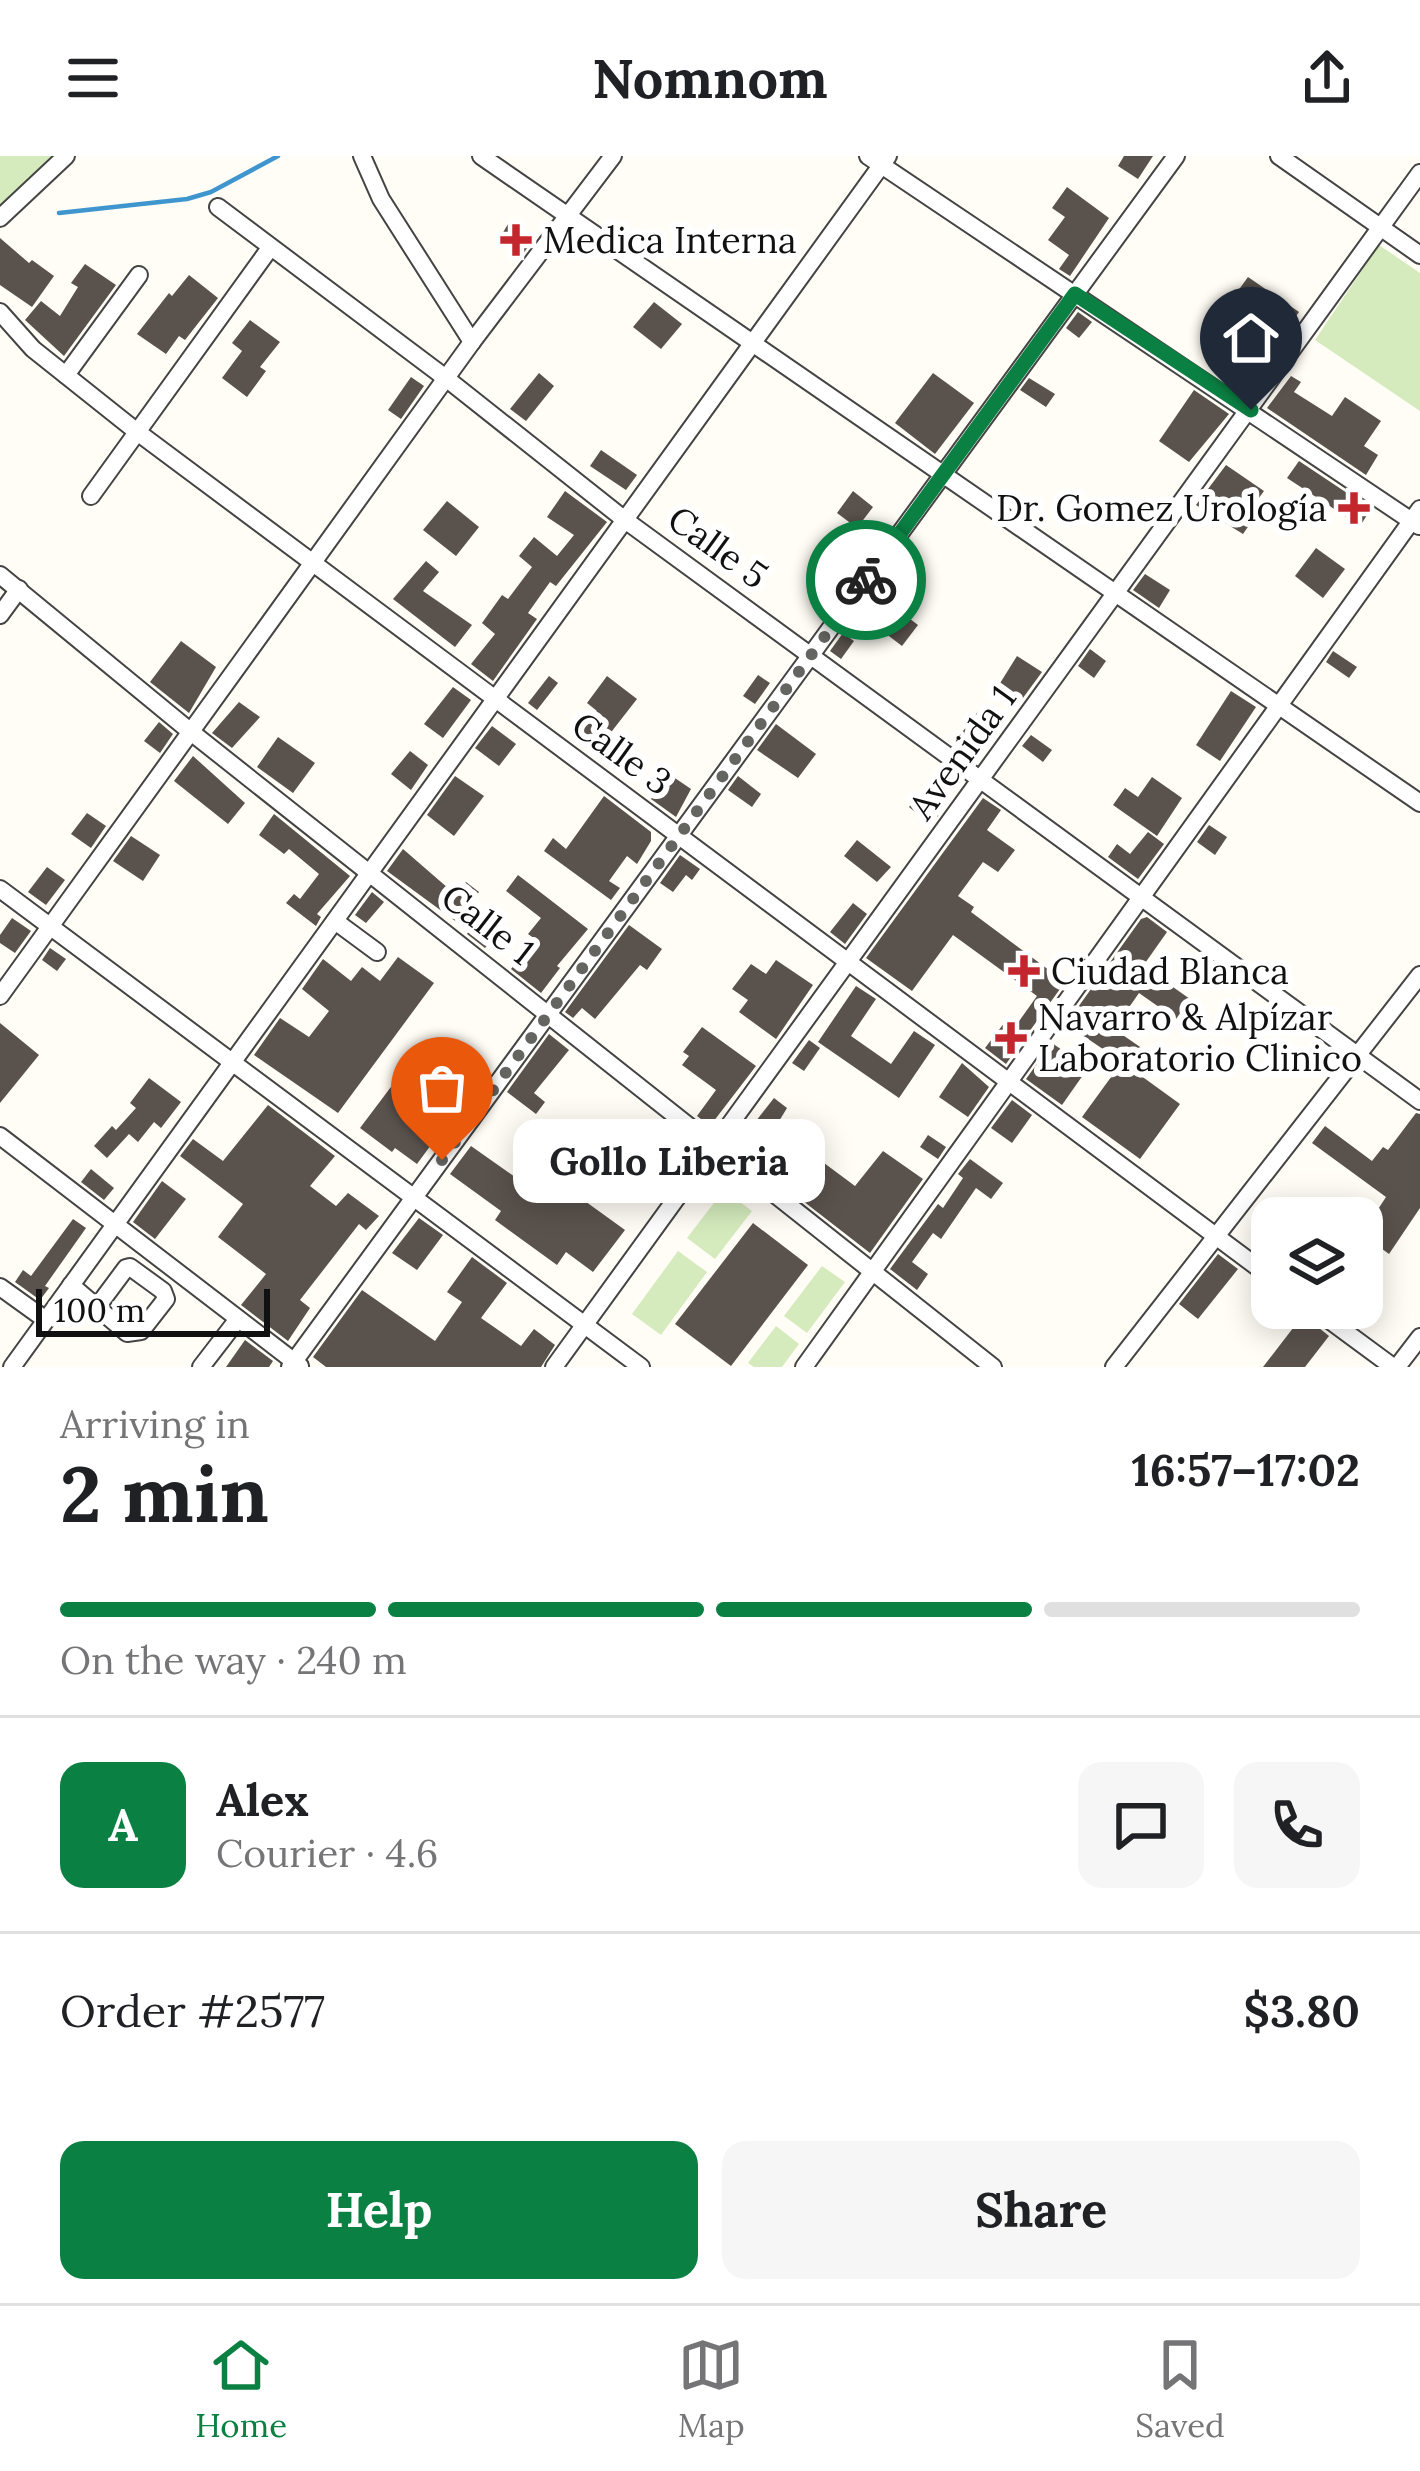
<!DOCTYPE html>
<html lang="en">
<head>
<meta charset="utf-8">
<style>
	:root { --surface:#fff; --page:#f6f6f6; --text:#202124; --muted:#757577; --line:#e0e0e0; --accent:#0b8043 }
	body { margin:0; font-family:Lora,serif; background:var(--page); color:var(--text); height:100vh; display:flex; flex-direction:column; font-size:45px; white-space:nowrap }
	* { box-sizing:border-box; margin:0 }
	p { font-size:39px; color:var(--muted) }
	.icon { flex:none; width:66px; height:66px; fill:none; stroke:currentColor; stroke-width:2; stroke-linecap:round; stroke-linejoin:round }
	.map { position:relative; height:1211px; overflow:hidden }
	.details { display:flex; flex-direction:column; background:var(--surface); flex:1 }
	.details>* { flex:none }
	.controls { position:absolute; left:1251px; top:1041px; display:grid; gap:24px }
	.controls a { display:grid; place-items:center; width:132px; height:132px; border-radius:24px; background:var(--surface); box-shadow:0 6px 30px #0003; font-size:60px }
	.scale { position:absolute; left:36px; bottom:30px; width:234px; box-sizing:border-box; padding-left:12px; border:6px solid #111; border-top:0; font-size:33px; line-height:42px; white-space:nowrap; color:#111; -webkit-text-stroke:9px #fff; paint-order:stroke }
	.pin { position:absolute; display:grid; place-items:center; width:102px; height:102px; color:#fff; margin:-123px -51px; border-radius:50% 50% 50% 0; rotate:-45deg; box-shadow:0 0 12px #0007 }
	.pin .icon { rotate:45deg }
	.courier { position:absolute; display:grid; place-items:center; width:120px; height:120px; margin:-60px; border:9px solid #0b8043; border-radius:50%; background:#fff; color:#222; box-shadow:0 3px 15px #0007 }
	.bubble { position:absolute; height:84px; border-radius:24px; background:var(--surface); box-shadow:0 6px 30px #0003; font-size:39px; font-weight:800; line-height:84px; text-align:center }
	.head em { font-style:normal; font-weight:800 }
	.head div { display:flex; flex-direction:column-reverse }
	.head { display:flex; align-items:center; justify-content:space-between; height:204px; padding:0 60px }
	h1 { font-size:78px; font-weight:800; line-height:90px }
	.bar { display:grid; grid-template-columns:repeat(4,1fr); gap:18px 12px; align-content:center; height:144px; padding:0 60px }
	.bar i { height:15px; border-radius:9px; background:var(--line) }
	.bar .selected { background:var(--accent) }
	.bar p { grid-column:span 4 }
	.line { display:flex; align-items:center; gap:30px; padding:0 60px; border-top:3px solid var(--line) }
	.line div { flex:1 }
	.round { display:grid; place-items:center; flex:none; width:126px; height:126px; border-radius:24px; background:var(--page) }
	.cta { display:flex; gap:24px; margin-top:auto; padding:24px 60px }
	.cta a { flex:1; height:138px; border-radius:24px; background:var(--accent); color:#fff; font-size:48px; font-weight:800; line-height:138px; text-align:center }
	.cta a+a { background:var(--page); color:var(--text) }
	header { display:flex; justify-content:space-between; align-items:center; height:156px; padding:0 60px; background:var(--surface); font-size:54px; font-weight:800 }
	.tabs { display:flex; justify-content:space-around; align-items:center; height:168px; border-top:3px solid var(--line); background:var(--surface); font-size:33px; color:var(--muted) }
	.tabs a { display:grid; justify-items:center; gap:6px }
	.tabs .selected { color:var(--accent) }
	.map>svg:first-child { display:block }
</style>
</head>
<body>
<header><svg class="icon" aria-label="menu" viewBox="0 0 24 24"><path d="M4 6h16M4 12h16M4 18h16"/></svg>Nomnom<svg class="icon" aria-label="share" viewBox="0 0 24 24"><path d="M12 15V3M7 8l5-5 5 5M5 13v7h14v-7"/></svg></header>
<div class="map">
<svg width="1420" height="1211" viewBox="0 0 1420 1211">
	<rect width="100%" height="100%" fill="#fffdf5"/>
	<g fill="#d5ebbd">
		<path d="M0,0H53L0,49Z"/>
		<path d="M1379,89L1420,117V255L1315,184Z"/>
		<path d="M724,1034L752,1055L715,1103L687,1082Z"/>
		<path d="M678,1095L707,1116L661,1179L632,1158Z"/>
		<path d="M822,1110L845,1126L807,1177L784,1160Z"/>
		<path d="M776,1170L799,1188L782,1211H754L748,1207Z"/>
	</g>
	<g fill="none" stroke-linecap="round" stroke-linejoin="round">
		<path stroke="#3f96cf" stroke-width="4.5" d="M59,57L187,43L211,36L278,0"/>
	</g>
	<g fill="#5a524d">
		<path d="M1124,0H1153L1138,23L1118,10Z"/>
		<path d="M1067,31L1109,62L1070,120L1059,113L1069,99L1048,84L1065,61L1052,52Z"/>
		<path d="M508,68L534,83L522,99L498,85Z"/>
		<path d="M0,82L29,107L32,104L54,120L32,151L0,129Z"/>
		<path d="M85,108L116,129L64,200L25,164L41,145L60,160L78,131L71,127Z"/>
		<path d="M189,119L218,142L185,184L179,180L166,198L137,178L169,137L172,140Z"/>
		<path d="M1248,121L1299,156L1272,194L1248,180L1261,157L1235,139Z"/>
		<path d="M654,146L682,168L661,193L633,171Z"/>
		<path d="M1078,156L1092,166L1079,182L1066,172Z"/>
		<path d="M250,164L280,186L260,211L266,215L247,241L222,222L242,195L232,187Z"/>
		<path d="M1228,206L1254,224L1244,237L1218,220Z"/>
		<path d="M539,217L554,230L526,265L510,253Z"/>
		<path d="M933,217L974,247L935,298L895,267Z"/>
		<path d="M1291,220L1301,226L1294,236L1332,260L1345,241L1381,265L1364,290L1378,299L1366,319L1267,252Z"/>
		<path d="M411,221L424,230L401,263L388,254Z"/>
		<path d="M1029,222L1055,238L1046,251L1020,234Z"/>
		<path d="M1194,234L1229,258L1189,306L1159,285Z"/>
		<path d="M601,294L637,319L626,334L590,310Z"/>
		<path d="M1299,305L1371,353L1360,370L1287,322Z"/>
		<path d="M1226,309L1264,335L1245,361L1252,365L1243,378L1196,349Z"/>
		<path d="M565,335L607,366L556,430L550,426L528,457L537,463L493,525L471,508L495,478L482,467L502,439L508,443L532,411L519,400L534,381L557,400L574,379L547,361Z"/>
		<path d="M853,335L873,351L857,372L837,357Z"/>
		<path d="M447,345L479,371L456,400L423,374Z"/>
		<path d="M1316,392L1345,413L1323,442L1295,420Z"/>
		<path d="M426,405L439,416L423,435L472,469L455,491L393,443Z"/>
		<path d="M1145,418L1170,434L1159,452L1133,434Z"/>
		<path d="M876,437L918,469L902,490L860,458Z"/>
		<path d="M843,477L854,485L841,503L830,495Z"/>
		<path d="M181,485L216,511L189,557L150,526Z"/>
		<path d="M1090,493L1106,505L1094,522L1078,510Z"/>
		<path d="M1333,495L1357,511L1349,522L1326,506Z"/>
		<path d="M1017,500L1042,516L1020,546L997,532Z"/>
		<path d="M758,519L770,527L755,548L743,540Z"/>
		<path d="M549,520L558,527L537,554L528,547Z"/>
		<path d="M607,520L637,543L594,598L575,583L597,555L587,547Z"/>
		<path d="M453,531L471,544L443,582L424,568Z"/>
		<path d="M1231,535L1256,551L1220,605L1196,589Z"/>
		<path d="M239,546L260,561L232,592L212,577Z"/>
		<path d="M979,554L1002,570L978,604L954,587Z"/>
		<path d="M159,566L173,578L160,597L144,585Z"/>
		<path d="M776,568L816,598L798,622L757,594Z"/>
		<path d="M492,570L516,588L499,610L475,592Z"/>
		<path d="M1031,579L1052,594L1043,606L1022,590Z"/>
		<path d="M278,581L315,607L293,637L257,611Z"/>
		<path d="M410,595L428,609L411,634L391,618Z"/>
		<path d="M193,600L245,647L228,668L174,625Z"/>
		<path d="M669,618L691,633L676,661L651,643Z"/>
		<path d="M455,620L484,640L454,680L427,659Z"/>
		<path d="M738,620L761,638L752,651L728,634Z"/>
		<path d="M1152,621L1182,642L1157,680L1113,649L1125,632L1138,641Z"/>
		<path d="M924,632L946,649L931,669L909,651Z"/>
		<path d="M604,640L651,676V685L637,708L627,700L609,725L620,732L611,744L544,695L553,682L566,693Z"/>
		<path d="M983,642L1001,654L987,674L1015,694L998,716L983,706L958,740L974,751L971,756L1065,826L1006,908L985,892L1008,862L1017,868L1037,840L953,779L912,835L866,802Z"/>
		<path d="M87,657L106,670L91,692L71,678Z"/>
		<path d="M274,658L350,720L317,758L321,761L316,770L286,747L294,738L300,743L319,718L289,693L284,698L259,679Z"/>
		<path d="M1209,669L1227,681L1215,699L1197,686Z"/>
		<path d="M1148,676L1164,688L1138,723L1108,701L1117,688L1130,698Z"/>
		<path d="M131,680L160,699L143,725L113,705Z"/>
		<path d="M857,684L891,711L877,726L844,700Z"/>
		<path d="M403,693L456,739L466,726L479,736L469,749L500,773L485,792L467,778L469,775L387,715Z"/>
		<path d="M680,699L700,713L692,724L686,719L673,736L660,727Z"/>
		<path d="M47,711L65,724L46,749L28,736Z"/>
		<path d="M518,719L588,773L557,810L560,812L541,837L511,813L535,783L528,778L541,762L506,735Z"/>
		<path d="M372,736L384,746L366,767L355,759Z"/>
		<path d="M853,747L867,758L845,788L830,776Z"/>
		<path d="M1147,761L1167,776L1143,810L1190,843L1176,863L1139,837L1114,873L1146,895L1133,914L1180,948L1140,1003L1082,961L1122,906L1066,868L1141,763Z"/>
		<path d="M12,762L31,775L15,797L0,787V779Z"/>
		<path d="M629,769L662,793L647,814L640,809L595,863L582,852L573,862L565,856Z"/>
		<path d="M50,792L66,803L57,815L42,804Z"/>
		<path d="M398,801L434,827L338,957L254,899L280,862L309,881L329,855L302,833L323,803L351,825L362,811L380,825Z"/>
		<path d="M776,804L813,829L776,883L739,856L748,844L732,833L751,808L766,818Z"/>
		<path d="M856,830L876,843L851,880L891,908L914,875L935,889L899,942L818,886Z"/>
		<path d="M0,867L39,899L0,947Z"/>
		<path d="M702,871L756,910L710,970L697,960L716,934L682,909L689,900L683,896Z"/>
		<path d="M549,878L569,894L534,937L545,946L536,958L507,936Z"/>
		<path d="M809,884L820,892L804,915L792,907Z"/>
		<path d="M1052,887L1088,912L1062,949L1026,923Z"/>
		<path d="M463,903L483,918L417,1008L395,992L392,996L360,972L406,911L439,934Z"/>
		<path d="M962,907L989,931L968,961L939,941Z"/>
		<path d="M149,922L181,946L161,972L154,966L138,986L129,978L107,1002L94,990L112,970L116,974L136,952L130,947Z"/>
		<path d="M774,942L787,952L756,1003L737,989Z"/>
		<path d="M1012,944L1032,959L1012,987L991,972Z"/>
		<path d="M268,949L335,1000L310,1030L336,1050L348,1037L379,1060L366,1074L359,1068L300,1144L310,1152L288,1185L241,1149L266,1118L218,1081L243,1048L180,1000L193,983L223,1005Z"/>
		<path d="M1416,957L1420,958V1052L1389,1098L1362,1078L1386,1041L1312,987L1325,970L1372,1005L1383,991L1388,994Z"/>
		<path d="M674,975L691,988L693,997L671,1028L655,1017L667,999L663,988Z"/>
		<path d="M928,979L946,991L938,1003L920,991Z"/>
		<path d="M471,990L522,1026L535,1009L625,1074L593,1116L566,1096L557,1109L495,1064L501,1055L450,1018Z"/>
		<path d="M883,995L923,1023L870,1097L794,1038L820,1004L855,1030Z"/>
		<path d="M970,1003L1003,1027L991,1043L976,1032L941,1083L933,1077L912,1106L928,1118L917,1134L890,1113L938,1048L943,1052L963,1022L958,1018Z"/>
		<path d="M91,1013L114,1032L104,1044L81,1026Z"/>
		<path d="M162,1025L186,1043L155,1083L133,1066Z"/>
		<path d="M419,1062L443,1079L417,1114L392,1097Z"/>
		<path d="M73,1063L86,1072L45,1130L49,1132L40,1144L15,1126L23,1114L31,1120Z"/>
		<path d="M753,1067L808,1109L731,1210L675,1168Z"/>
		<path d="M1218,1098L1238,1113L1198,1163L1179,1148Z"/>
		<path d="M472,1101L507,1127L481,1162L521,1190L534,1173L555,1189L541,1211H326L313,1201L362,1134L435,1185L462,1146L447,1136Z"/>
		<path d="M1303,1159L1329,1180L1305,1211H1263Z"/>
		<path d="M245,1184L273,1205L269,1211H226Z"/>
	</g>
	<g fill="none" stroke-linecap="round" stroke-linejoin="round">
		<defs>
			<g id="minor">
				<path d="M362,0L381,43L472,186"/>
				<path d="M481,0L1420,647"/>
				<path d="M868,0L1419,370"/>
				<path d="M1279,0L1420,99"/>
				<path d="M218,51L447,223L625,364L1420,945"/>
				<path d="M0,62L66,0"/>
				<path d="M0,156L33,193L136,275L1272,1122"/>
				<path d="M66,219L139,119"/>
				<path d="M91,340L270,92"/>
				<path d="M0,419L191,576L993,1211"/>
				<path d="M0,459L19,433"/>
				<path d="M0,733L641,1211"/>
				<path d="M335,765L377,796"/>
				<path d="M0,840L472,186L613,0"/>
				<path d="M0,980L300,1210"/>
				<path d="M71,1129L127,1177L141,1175L166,1143L163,1135L130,1111L126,1112L97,1151"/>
				<path d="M0,1131L46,1164"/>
				<path d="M1313,1152L1393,1211"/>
				<path d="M12,1211L888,0"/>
				<path d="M201,1211L238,1163"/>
				<path d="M290,1211L1176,0"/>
				<path d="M554,1211L1420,17"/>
				<path d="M804,1211L1420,353"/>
				<path d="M1114,1211L1420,819"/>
				<path d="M1397,1211L1420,1181"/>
			</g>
		</defs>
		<use href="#minor" stroke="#444" stroke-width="20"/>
		<use href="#minor" stroke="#fff" stroke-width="16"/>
	</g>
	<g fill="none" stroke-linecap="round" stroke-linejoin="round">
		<path stroke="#646461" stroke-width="12" stroke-dasharray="0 21.6" d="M442,1004L866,424"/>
		<path stroke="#0b8043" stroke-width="15" d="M866,424L1075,138L1251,254"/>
	</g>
	<g fill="#c4262e" stroke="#fff" stroke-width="4.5">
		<path d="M510 66h12v12h12v12h-12v12h-12v-12h-12v-12h12z"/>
		<path d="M1348 334h12v12h12v12h-12v12h-12v-12h-12v-12h12z"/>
		<path d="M1018 797h12v12h12v12h-12v12h-12v-12h-12v-12h12z"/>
		<path d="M1005 864h12v12h12v12h-12v12h-12v-12h-12v-12h12z"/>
	</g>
	<g text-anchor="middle" stroke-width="12" stroke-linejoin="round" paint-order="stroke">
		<g font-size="36" fill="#111" stroke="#fff" text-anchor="start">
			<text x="543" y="97">Medica Interna</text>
			<text x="1327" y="365" text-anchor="end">Dr. Gomez Urología</text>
			<text x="1051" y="828">Ciudad Blanca</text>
			<text x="1038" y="874">Navarro &amp; Alpízar<tspan x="1038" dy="41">Laboratorio Clinico</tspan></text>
		</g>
		<g font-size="36" fill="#111" stroke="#fff">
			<text transform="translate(718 391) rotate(36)" y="13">Calle 5</text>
			<text transform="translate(962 596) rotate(-54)" y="13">Avenida 1</text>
			<text transform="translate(622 597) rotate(36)" y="13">Calle 3</text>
			<text transform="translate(488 768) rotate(38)" y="13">Calle 1</text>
		</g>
	</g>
</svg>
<div class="controls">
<a><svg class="icon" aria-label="layers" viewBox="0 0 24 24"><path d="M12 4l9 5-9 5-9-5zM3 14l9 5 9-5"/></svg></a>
</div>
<div class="scale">100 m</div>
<div class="pin" style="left:442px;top:1004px;background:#ea580c"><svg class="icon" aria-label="bag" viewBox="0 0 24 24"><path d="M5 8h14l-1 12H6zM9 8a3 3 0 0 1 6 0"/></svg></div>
<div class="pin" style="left:1251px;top:254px;background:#1f2937"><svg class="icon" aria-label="home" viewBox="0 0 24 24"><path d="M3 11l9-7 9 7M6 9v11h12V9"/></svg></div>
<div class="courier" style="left:866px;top:424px"><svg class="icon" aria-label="bike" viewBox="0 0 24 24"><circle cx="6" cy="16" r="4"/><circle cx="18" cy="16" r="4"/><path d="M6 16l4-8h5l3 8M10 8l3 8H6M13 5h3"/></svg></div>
<div class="bubble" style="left:513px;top:963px;width:312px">Gollo Liberia</div>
</div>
<section class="details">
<div class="head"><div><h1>2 min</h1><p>Arriving in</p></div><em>16:57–17:02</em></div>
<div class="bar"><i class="selected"></i><i class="selected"></i><i class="selected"></i><i></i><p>On the way · 240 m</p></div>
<div class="line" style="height:216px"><b class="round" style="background:var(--accent);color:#fff">A</b><div><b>Alex</b><p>Courier · 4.6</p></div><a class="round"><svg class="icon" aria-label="chat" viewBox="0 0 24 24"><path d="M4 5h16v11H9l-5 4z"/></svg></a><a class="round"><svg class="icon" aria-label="phone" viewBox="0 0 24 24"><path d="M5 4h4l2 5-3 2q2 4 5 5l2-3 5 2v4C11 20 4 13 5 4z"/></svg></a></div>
<div class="line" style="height:156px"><div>Order #2577</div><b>$3.80</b></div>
<div class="cta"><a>Help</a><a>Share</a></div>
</section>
<nav class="tabs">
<a class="selected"><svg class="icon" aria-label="home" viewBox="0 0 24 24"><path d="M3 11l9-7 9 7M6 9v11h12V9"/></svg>Home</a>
<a><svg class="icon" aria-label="map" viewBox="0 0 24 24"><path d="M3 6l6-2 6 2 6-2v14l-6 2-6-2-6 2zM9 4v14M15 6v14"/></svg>Map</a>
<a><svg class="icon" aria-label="saved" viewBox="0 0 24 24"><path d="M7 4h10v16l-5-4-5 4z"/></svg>Saved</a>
</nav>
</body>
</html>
